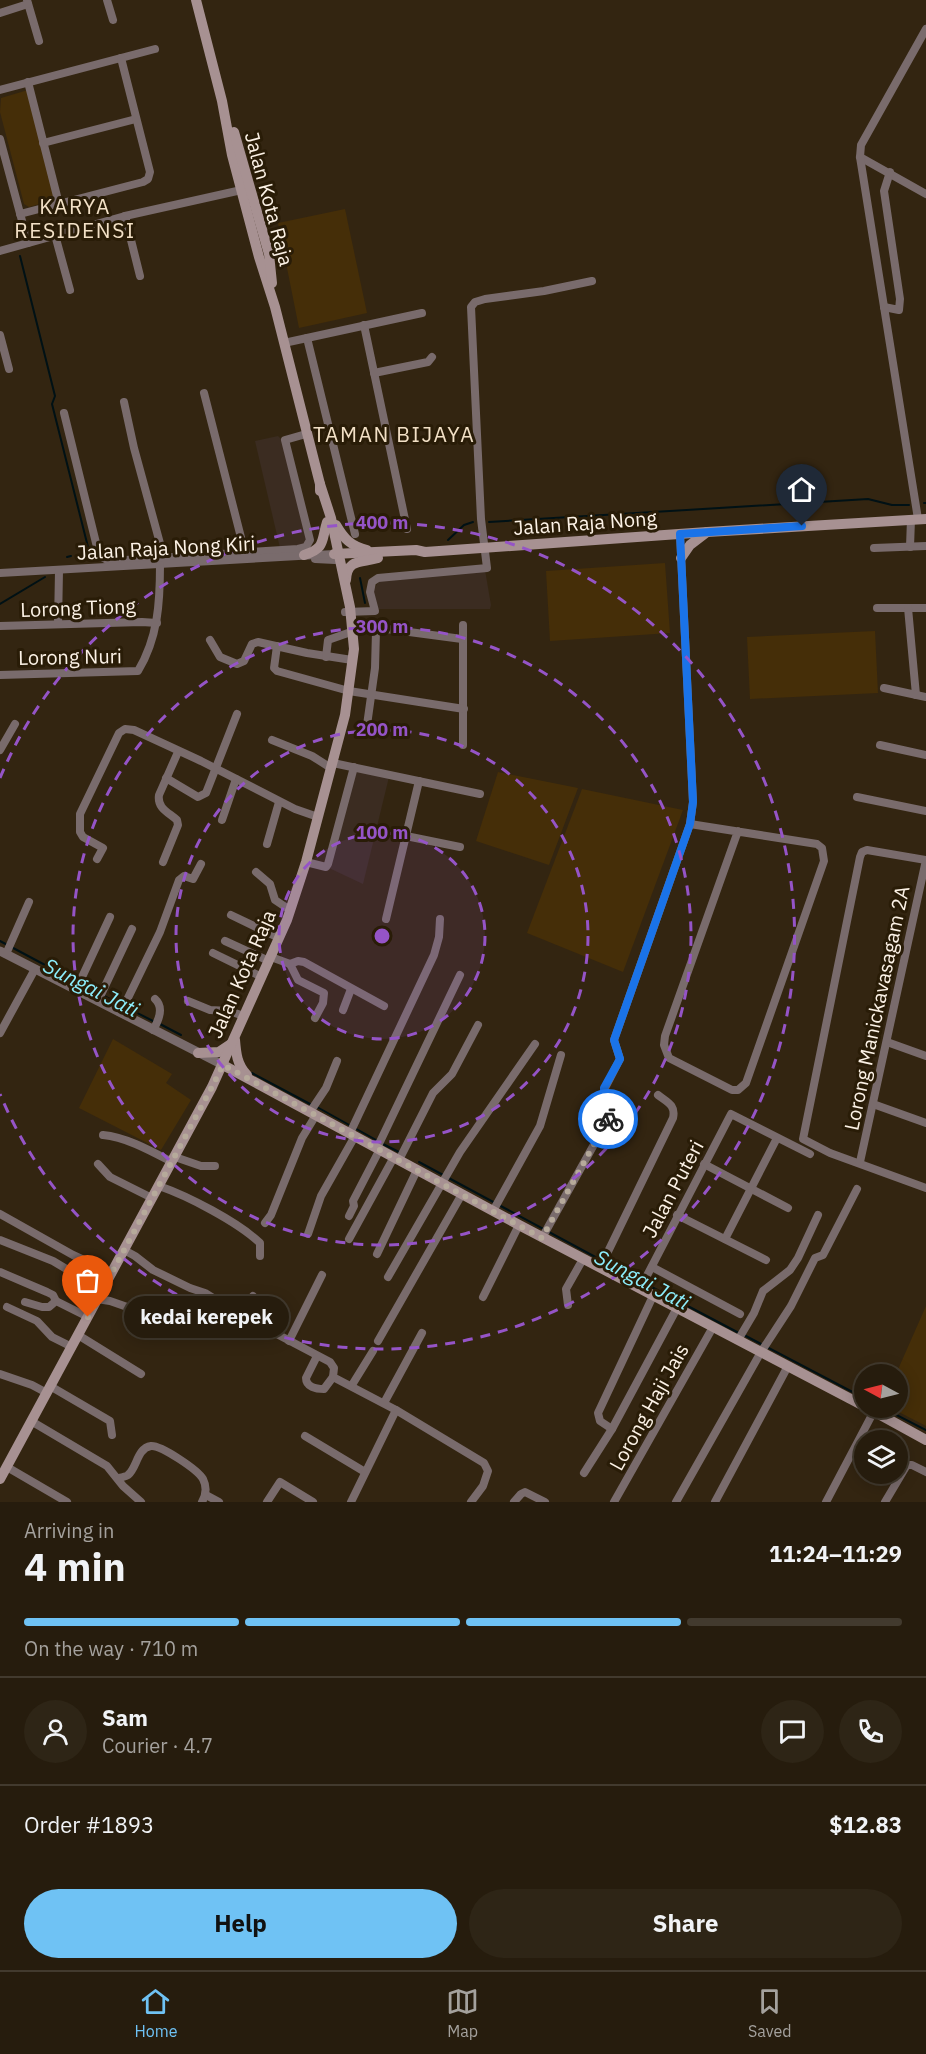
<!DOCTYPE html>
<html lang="en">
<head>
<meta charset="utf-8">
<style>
	:root { --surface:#261c0d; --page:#2e2516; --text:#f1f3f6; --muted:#a4a19d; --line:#423a2e; --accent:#6fc2f4 }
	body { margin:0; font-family:"IBM Plex Sans",sans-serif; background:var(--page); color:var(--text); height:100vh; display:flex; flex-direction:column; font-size:22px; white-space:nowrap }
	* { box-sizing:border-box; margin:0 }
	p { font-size:20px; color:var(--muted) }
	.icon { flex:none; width:33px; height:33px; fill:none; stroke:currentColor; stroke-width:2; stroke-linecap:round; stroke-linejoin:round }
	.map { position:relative; height:1502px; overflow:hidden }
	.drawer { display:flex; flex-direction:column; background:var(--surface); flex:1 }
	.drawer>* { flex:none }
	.needle { width:39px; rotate:277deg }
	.controls { position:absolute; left:854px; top:1364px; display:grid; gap:12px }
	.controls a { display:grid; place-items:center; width:54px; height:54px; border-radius:50%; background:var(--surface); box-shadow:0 3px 15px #0003,0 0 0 2px var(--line); font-size:30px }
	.pin { position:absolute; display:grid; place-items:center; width:51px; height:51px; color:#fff; margin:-62px -26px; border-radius:50% 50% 50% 0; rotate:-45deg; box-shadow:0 0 6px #0007 }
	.pin .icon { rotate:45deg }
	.courier { position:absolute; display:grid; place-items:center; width:60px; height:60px; margin:-30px; border:4px solid #1a73e8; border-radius:50%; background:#fff; color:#222; box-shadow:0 2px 8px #0007 }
	.bubble { position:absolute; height:42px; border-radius:21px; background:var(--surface); box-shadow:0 3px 15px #0003,0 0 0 2px var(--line); font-size:20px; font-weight:700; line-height:42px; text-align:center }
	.summary em { font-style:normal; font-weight:700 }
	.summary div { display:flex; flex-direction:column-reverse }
	.summary { display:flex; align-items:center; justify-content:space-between; height:102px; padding:0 24px }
	h1 { font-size:39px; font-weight:700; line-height:45px }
	.bar { display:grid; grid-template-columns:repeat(4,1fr); gap:9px 6px; align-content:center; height:72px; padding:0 24px }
	.bar i { height:8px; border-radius:4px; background:var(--line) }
	.bar .current { background:var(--accent) }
	.bar p { grid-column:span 4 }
	.line { display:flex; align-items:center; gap:15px; padding:0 24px; border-top:2px solid var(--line) }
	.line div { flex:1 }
	.round { display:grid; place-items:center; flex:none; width:63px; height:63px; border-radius:32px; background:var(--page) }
	.primary-button { display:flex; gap:12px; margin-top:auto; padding:12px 24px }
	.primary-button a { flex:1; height:69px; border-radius:36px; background:var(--accent); color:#111; font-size:24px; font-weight:700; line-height:69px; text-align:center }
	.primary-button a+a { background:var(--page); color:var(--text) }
	.tab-bar { display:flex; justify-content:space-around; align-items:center; height:84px; border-top:2px solid var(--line); background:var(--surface); font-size:16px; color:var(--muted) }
	.tab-bar a { display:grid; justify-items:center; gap:3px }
	.tab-bar .current { color:var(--accent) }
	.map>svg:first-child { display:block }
</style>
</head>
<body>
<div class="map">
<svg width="926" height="1502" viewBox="0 0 926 1502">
	<rect width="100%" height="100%" fill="#332511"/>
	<g fill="#3b2c21">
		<path d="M278,436L282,440L308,540L305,545L280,548L255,441Z"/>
		<path d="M485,570L491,605L490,609H377L373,591L379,581Z"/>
		<path d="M356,770L389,777L363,884L329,868Z"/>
	</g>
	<g fill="#452e08">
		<path d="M28,90L56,199L29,207L24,204L0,112L1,98Z"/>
		<path d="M345,209L367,313L299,328L278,223Z"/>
		<path d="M665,563L670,633L550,641L546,571Z"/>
		<path d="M875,631L878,693L750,699L747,637Z"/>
		<path d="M498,772L578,788L549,865L476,841Z"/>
		<path d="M582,789L683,810L623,972L527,933Z"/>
		<path d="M113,1039L172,1074L166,1083L191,1100L161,1150L79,1108Z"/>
		<path d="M926,1306V1426L889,1407H897L896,1374Z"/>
	</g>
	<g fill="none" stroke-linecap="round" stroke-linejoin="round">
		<g stroke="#001115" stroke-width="2">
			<path d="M20,256L55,396L52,404L89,551L87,554"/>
			<path d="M924,503H926"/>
			<path d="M489,522L868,499L892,505H909"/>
			<path d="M448,540L464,525L473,522"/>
			<path d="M67,557L71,556"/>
			<path d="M360,578L365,603"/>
			<path d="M0,604L45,577"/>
			<path d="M0,941L77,982"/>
			<path d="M82,984L99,993"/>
			<path d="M104,996L155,1022"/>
			<path d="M160,1024L181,1035"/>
			<path d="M252,1073L312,1105"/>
			<path d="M317,1107L378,1141"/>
			<path d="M383,1144L399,1152"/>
			<path d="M419,1162L601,1260"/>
			<path d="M606,1263L641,1281"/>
			<path d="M646,1284L739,1333"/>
			<path d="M744,1335L864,1398"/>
			<path d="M881,1407L926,1430"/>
		</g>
		<g stroke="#796b6c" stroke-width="8">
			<path d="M27,0L39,41"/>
			<path d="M107,0L113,20"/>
			<path d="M0,13L28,4"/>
			<path d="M28,82L59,204"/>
			<path d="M0,90L155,49"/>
			<path d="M0,139L28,243"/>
			<path d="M43,143L136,119"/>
			<path d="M860,157L926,194"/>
			<path d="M20,214L143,182L148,179L150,172L121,58"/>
			<path d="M125,216L140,276"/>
			<path d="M55,235L70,290"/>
			<path d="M0,251L125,216L246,189"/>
			<path d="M884,307L899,310L900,299L884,191L890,172"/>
			<path d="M364,325L407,529"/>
			<path d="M0,335L9,369"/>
			<path d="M307,338L355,534"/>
			<path d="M284,343L422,313"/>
			<path d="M374,373L428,362L432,357"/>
			<path d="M204,393L245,553"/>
			<path d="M124,402L134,448L164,558"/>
			<path d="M64,413L98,551L100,556L109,561L298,549L306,547L310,540L285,440L306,434"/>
			<path d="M918,519L860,157L861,145L926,29"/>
			<path d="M910,547L911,519"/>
			<path d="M874,548L926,546"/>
			<path d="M315,559L335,560"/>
			<path d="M0,573L334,554"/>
			<path d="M877,608H926"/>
			<path d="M908,608L916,695"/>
			<path d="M345,612L375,611L370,592L372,582L378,578L487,568L481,519L471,307L475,302L485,299L544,291L592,281"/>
			<path d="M58,624L59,571"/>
			<path d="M463,625V745"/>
			<path d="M0,626L142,622L157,623"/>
			<path d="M210,640L220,657L237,664L244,661L252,644L258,642L307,653L352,660"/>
			<path d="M277,646L274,668L277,671L349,691L464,709"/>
			<path d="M326,657L328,640L348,633"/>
			<path d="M0,675L138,671C158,638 160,602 160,565"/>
			<path d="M884,688L926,697"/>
			<path d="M367,725L375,668L376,631L379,628L462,639"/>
			<path d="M272,740L312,756L331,768"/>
			<path d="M880,745L926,755"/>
			<path d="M0,750L15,724"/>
			<path d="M333,763L480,794"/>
			<path d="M166,778L198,797L206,793L237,714"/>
			<path d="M857,797L926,811"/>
			<path d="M222,820L236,779"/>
			<path d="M690,824L817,844L822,848L824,861L746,1083L738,1090H732L669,1058L664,1045L665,1036L738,831"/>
			<path d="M406,836L460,847"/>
			<path d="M267,844L279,802"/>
			<path d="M97,859L103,848L83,837L80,832V814L119,733L125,729L134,730L201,761L295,809L318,817"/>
			<path d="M926,860L867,850L862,852L860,857L803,1139L830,1153L926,1188"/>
			<path d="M163,862L178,825L177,820C168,812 157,808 159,795L178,752"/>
			<path d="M306,862L326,867L328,864L354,767"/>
			<path d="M256,872L270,884L275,900L290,910"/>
			<path d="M231,915L279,938"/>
			<path d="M386,919L419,781"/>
			<path d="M225,941L269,961"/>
			<path d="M213,953L262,977"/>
			<path d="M6,954L29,902"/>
			<path d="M271,957L290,964L298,980L324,993L323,1003L315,1018"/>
			<path d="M290,964L298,961L304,962L384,1006"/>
			<path d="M76,990L110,917"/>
			<path d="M98,1001L132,929"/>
			<path d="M188,1001L210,1010L229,1011L244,1016"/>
			<path d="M343,1010L351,989"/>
			<path d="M119,1012L125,1004L160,932L179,880L184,876L193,879L201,864"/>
			<path d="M153,1030C159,1020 164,1007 155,999"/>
			<path d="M0,1033L35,969"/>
			<path d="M887,1042L926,1056"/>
			<path d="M873,1104L926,1123"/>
			<path d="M310,1112L326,1088L337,1061"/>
			<path d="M350,1133L434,955L439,937L440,919"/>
			<path d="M103,1135C126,1137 151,1151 172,1162"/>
			<path d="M377,1148L460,975"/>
			<path d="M175,1157L201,1166H215"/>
			<path d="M399,1160L433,1093L452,1074L478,1025"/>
			<path d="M860,1162L926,860"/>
			<path d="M98,1164L110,1177L152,1198"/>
			<path d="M704,1164L788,1208"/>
			<path d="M159,1186C188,1196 238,1222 260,1243V1256"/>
			<path d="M493,1211L540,1126L561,1055"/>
			<path d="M0,1214L73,1255L112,1273"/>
			<path d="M677,1215L766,1260"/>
			<path d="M349,1216L354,1206L353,1201L380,1149"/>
			<path d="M265,1223L271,1215L302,1138L316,1115"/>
			<path d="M308,1234L321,1196L355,1136"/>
			<path d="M542,1238L616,1105L614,1098L604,1093V1090L620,1059L614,1040L690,824L693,802L680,534"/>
			<path d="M349,1239L394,1157"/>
			<path d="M725,1239L777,1138"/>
			<path d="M0,1240L53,1261L78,1276L105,1286"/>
			<path d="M124,1250L135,1256L153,1270L190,1288L205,1293L237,1313L330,1362L334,1368L333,1377L396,1410"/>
			<path d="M377,1254L417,1170"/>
			<path d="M652,1267L740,1314"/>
			<path d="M600,1268L673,1118C676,1105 667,1102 658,1095"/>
			<path d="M0,1272L47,1292L53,1295L56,1301"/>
			<path d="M388,1277L460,1152L535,1044"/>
			<path d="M640,1289L731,1114L810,1154"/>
			<path d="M483,1297L519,1225"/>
			<path d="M97,1299L110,1301L156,1317L162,1321"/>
			<path d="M25,1302L42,1307H49L56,1301L88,1317"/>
			<path d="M568,1305L566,1289L583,1259"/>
			<path d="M7,1307L37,1321L52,1337L72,1347"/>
			<path d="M240,1315L253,1296"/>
			<path d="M78,1335L141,1374"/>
			<path d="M738,1340L754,1313L763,1291L790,1270L798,1258L818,1215"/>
			<path d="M289,1341L322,1275"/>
			<path d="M378,1341L462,1194"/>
			<path d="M317,1356L306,1378C306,1387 316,1389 324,1389L333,1377"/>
			<path d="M0,1374L32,1385L47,1393"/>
			<path d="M352,1385L373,1351"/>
			<path d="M50,1386L110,1421L112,1435"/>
			<path d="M384,1403L422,1333"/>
			<path d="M31,1421L107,1466L123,1486L141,1502"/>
			<path d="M612,1429L600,1421L598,1413L653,1296"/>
			<path d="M305,1436L365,1472"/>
			<path d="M7,1467L67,1502"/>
			<path d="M584,1473L612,1429L677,1308"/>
			<path d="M119,1478C119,1478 127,1476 128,1475C137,1468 137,1448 151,1446C161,1445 198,1470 203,1479C207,1487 206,1495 202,1502"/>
			<path d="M206,1495L219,1502"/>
			<path d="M267,1502L280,1482L313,1502"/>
			<path d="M351,1502L396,1410L484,1463L488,1471L483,1486L471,1502"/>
			<path d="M514,1502L521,1494L525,1492L545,1502"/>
			<path d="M614,1502L713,1327"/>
			<path d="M676,1502L761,1352L791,1306L815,1258L823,1255L857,1189"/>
			<path d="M715,1502L788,1366"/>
			<path d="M826,1502L874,1411"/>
			<path d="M885,1502L907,1465H912L926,1472"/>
		</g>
		<path stroke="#796b6c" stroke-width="9" d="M0,951L223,1065"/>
		<g stroke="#a79192" stroke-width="10">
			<path d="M196,0L222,101L232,155L259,257L275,307L320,484V491"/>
			<path d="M234,132L269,254L272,283"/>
			<path d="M336,525C344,539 351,546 367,550"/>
			<path d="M334,554L416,550L425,552L707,532L926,519"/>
			<path d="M304,555C326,548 321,541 327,522"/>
			<path d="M681,558L690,545L707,532"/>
			<path d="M346,580C347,558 362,563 378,558"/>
			<path d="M235,1040C236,1053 237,1065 247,1075"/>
			<path d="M198,1053L219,1052L231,1044"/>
			<path d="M223,1065L519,1225L864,1406"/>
			<path d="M866,1407L926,1440"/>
			<path d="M0,1479L212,1087L287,920L306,862L345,715L354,649L350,607L331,518L320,484"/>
		</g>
	</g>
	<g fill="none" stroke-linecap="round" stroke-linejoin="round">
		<path stroke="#b6aa9b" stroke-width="6" stroke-dasharray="0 10.8" d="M88,1317L212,1087L223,1065L542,1238L608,1119"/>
		<path stroke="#1a73e8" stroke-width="8" d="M608,1119L616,1105L615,1101L604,1093V1088L620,1059L614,1040L690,824L693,802L680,534L802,526"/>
	</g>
	<circle cx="382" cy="936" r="103" fill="#9554c7" fill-opacity=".12"/>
	<g fill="none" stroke="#9554c7" stroke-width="3" stroke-dasharray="10 8">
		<circle cx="382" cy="936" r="103"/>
		<circle cx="382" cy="936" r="206"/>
		<circle cx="382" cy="936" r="309"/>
		<path d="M0 778A413 413 0 1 1 0 1094"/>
	</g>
	<g text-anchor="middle" stroke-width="6" stroke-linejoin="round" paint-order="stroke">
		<g font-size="20" fill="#fcf2e6" stroke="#291c07">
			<text transform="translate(269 199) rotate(75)" y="7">Jalan Kota Raja</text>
			<text transform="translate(585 523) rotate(-4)" y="7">Jalan Raja Nong</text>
			<text transform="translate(166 548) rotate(-3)" y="7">Jalan Raja Nong Kiri</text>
			<text transform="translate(78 608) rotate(-2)" y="7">Lorong Tiong</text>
			<text transform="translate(70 657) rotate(-1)" y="7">Lorong Nuri</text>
			<text transform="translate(242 974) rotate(-66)" y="7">Jalan Kota Raja</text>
			<text transform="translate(877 1008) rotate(-78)" y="7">Lorong Manickavasagam 2A</text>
			<text transform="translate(673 1189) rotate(-62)" y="7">Jalan Puteri</text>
			<text transform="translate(649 1407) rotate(-61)" y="7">Lorong Haji Jais</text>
		</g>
		<g font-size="21" letter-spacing="1.5" fill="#f2e0c6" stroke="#291c07">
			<text x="75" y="214">KARYA<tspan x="75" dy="24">RESIDENSI</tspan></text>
			<text x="394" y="442">TAMAN BIJAYA</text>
		</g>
		<g font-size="21" font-style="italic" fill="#8cedfb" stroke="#291c07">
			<text transform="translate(91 988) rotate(27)" y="7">Sungai Jati</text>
			<text transform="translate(642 1280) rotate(28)" y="7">Sungai Jati</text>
		</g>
	</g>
	<circle cx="382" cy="936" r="9" fill="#9554c7" stroke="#291c07" stroke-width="3"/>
	<g font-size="18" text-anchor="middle" font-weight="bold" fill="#9554c7" stroke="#291c07" stroke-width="6" stroke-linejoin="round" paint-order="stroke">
		<text x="382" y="529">400 m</text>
		<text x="382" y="633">300 m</text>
		<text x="382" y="736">200 m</text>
		<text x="382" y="839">100 m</text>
	</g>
</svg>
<div class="controls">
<a><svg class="needle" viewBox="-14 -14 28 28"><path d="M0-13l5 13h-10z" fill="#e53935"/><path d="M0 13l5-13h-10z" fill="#a4a19d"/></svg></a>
<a><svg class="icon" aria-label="layers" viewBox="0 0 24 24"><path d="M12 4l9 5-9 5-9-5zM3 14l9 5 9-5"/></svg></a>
</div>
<div class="pin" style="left:88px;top:1317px;background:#ea580c"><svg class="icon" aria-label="bag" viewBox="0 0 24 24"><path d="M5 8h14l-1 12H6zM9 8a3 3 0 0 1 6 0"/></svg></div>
<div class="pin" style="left:802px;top:526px;background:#1f2937"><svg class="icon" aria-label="home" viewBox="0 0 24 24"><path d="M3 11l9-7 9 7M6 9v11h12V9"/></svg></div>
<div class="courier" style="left:608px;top:1119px"><svg class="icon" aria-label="bike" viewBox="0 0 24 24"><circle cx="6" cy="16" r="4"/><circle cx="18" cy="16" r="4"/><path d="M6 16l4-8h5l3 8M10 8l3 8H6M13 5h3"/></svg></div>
<div class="bubble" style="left:124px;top:1296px;width:165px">kedai kerepek</div>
</div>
<section class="drawer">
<div class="summary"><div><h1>4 min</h1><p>Arriving in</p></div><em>11:24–11:29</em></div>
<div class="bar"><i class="current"></i><i class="current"></i><i class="current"></i><i></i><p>On the way · 710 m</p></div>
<div class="line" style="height:108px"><a class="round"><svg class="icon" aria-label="person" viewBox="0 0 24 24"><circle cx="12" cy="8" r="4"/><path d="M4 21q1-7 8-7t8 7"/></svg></a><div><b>Sam</b><p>Courier · 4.7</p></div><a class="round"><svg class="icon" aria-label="chat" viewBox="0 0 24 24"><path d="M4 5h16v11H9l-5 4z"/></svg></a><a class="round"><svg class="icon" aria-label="phone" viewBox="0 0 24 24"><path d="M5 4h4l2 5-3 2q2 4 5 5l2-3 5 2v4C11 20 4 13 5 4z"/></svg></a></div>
<div class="line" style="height:78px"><div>Order #1893</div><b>$12.83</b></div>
<div class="primary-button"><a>Help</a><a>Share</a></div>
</section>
<nav class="tab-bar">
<a class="current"><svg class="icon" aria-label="home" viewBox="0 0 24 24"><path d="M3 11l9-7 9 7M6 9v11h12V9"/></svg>Home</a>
<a><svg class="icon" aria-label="map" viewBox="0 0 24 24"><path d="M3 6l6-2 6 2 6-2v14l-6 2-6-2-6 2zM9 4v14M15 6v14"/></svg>Map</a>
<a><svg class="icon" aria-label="saved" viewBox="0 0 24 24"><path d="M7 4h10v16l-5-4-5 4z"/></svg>Saved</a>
</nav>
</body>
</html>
